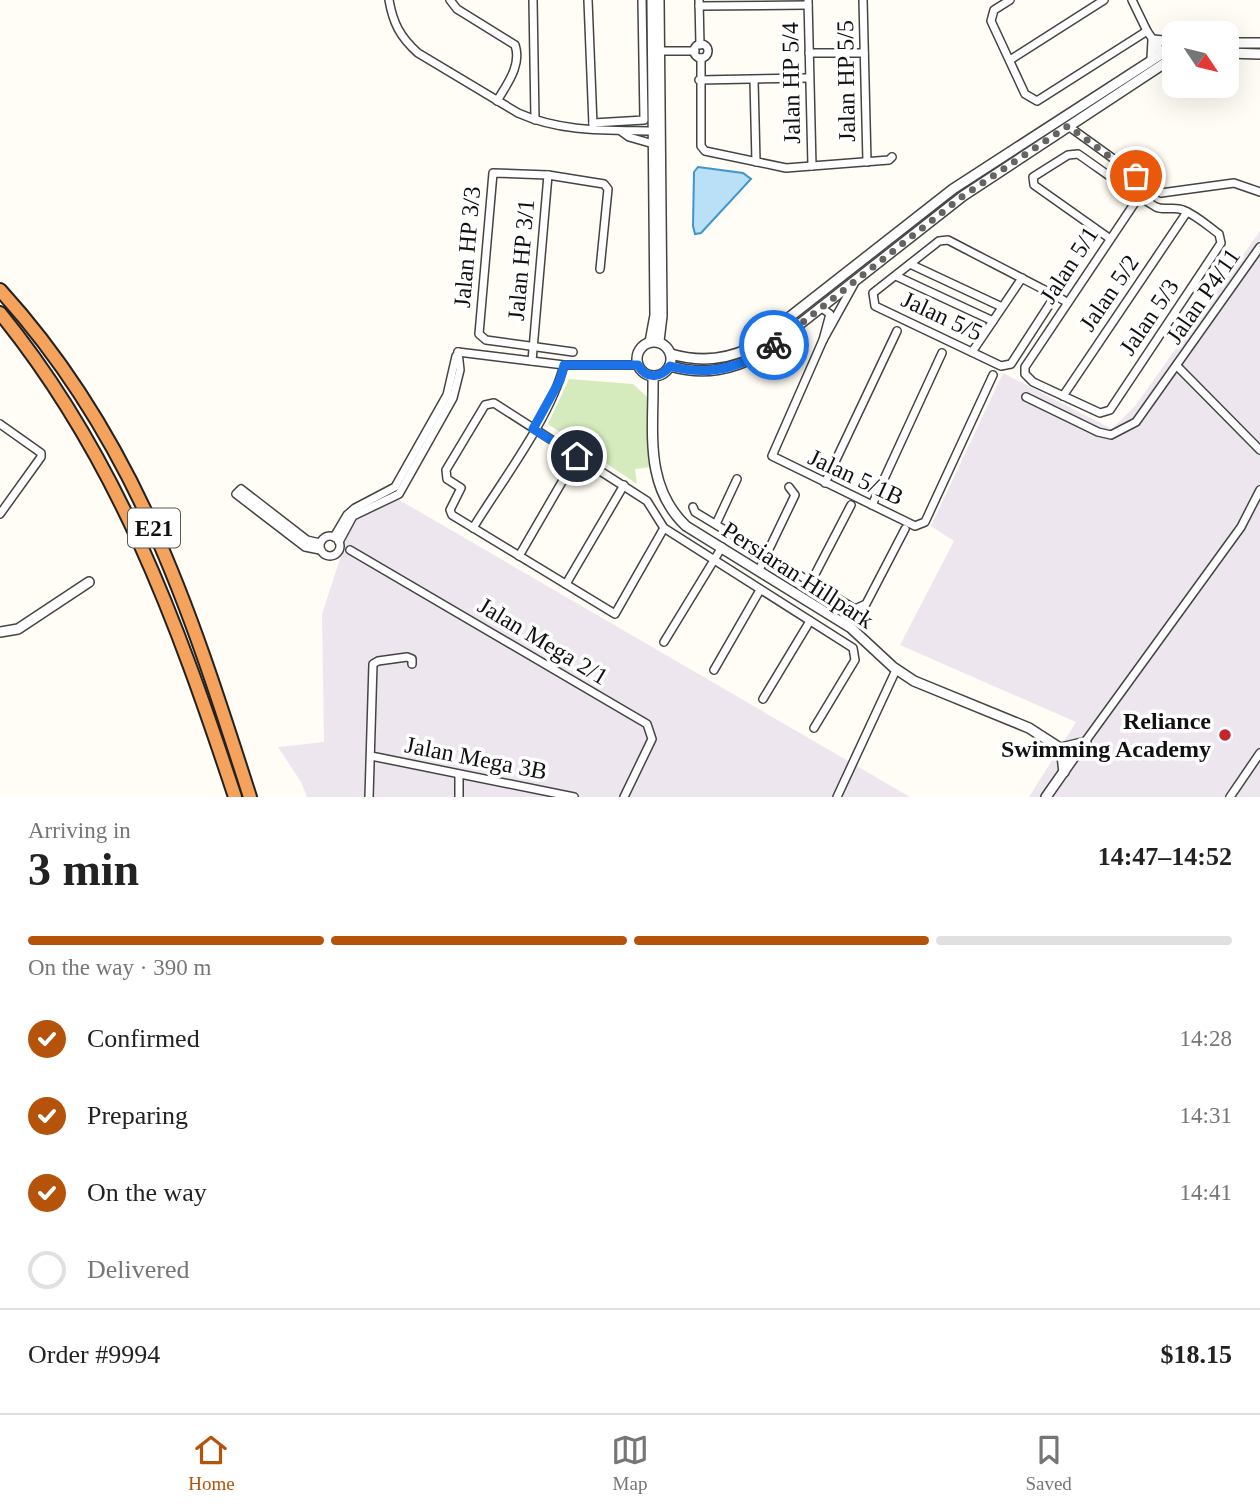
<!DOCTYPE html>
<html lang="en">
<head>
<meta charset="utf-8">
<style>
	:root { --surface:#fff; --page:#f2f2f2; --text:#222; --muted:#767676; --line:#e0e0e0; --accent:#b45309 }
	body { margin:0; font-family:Georgia,serif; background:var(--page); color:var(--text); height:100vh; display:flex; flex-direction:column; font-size:26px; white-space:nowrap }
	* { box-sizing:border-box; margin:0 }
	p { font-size:23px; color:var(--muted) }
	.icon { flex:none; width:38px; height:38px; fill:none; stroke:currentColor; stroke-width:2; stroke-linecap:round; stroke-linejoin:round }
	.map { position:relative; height:797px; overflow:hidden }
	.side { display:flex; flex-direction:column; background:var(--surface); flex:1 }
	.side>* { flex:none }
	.needle { width:46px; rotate:125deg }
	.controls { position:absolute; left:1162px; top:21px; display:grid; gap:14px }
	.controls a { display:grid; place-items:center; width:77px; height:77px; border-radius:14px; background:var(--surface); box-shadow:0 7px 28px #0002; font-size:35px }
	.pin { position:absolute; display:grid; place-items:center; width:60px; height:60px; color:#fff; margin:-30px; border:4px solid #fff; border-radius:50%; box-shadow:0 2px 7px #0007 }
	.courier { position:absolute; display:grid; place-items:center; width:70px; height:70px; margin:-35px; border:5px solid #1a73e8; border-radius:50%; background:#fff; color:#222; box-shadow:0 2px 9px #0007 }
	.overview em { font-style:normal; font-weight:700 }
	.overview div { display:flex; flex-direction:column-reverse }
	.overview { display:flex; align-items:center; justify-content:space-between; height:119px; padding:0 28px }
	h1 { font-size:46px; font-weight:700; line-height:52px }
	.bar { display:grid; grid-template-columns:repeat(4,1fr); gap:10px 7px; align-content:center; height:84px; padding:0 28px }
	.bar i { height:9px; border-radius:5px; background:var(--line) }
	.bar .active { background:var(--accent) }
	.bar p { grid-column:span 4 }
	.line { display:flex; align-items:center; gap:18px; padding:0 28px; border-top:2px solid var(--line) }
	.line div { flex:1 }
	ol { padding:0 28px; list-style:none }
	li { display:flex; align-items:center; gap:21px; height:77px }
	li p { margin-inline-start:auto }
	li .icon { padding:7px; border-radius:50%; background:var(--accent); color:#fff; stroke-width:4 }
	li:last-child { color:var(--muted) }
	li i { width:38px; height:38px; border:4px solid var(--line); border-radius:50% }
	.tabs { display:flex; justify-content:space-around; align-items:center; height:98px; border-top:2px solid var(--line); background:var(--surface); font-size:19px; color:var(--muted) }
	.tabs a { display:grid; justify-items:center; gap:4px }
	.tabs .active { color:var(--accent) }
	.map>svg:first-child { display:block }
</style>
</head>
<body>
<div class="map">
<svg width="1260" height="797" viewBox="0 0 1260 797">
	<rect width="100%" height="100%" fill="#fffdf5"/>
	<g fill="#eee6ef">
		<path d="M1260,231V797H1029L1076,722L900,645L954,541L931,526L1003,373L1112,429L1135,406Z"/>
		<path d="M389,494L910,797H307L301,782L278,747L324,742L322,614L355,513Z"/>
	</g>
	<path fill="#d5ebbd" d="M569,379L633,384L647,397L651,467L635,469L637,484L548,424Z"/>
	<path fill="#b9e0f7" stroke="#3f96cf" stroke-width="2" d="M698,167L743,173L751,179L701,233L695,234L693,226L694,172Z"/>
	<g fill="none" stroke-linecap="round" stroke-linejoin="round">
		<defs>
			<g id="minor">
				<path d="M389,0C393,23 400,37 418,53L518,113C563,133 609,130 657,131"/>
				<path d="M450,0L457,9L515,45C522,65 507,84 497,101"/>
				<path d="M533,0L535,120"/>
				<path d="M588,0L593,125"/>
				<path d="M699,0L700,45"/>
				<path d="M808,0L812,166"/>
				<path d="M863,0L867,162"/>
				<path d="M1010,0L994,10L991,21L1025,94L1037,101L1147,31"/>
				<path d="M1132,0L1147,31L1167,60"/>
				<path d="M699,6L808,5"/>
				<circle cx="701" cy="51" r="7"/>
				<path d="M657,51H695"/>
				<path d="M809,53H864"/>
				<path d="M701,58V146L705,151L786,168L889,160L892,157"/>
				<path d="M1010,60L1104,0"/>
				<path d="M699,80L809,78"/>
				<path d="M754,80L756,162"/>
				<path d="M593,123L644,120L642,0"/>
				<path d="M1068,126L1161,193L1234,183L1260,192"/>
				<path d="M622,132L629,137L657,145"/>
				<path d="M1109,238L1034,185L1033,177L1068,155L1078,154C1104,172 1129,191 1156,207C1164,211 1174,206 1183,210C1196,215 1208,226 1219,234L1221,243L1110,410L1100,413L1033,382L1025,374V367L1140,195L1148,185"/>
				<path d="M910,264L1002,307"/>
				<path d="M896,276L993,321"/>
				<path d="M1055,296L1011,364L1001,366L875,306L873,293L939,241L948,240C988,261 1028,281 1067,302"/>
				<path d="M820,307L830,314L823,340L854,284"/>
				<path d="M823,340L772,456L915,526L925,522L993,375"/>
				<path d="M458,352L564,365H638"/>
				<path d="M573,352L486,340L479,334L493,173L548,175L604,184L608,189L600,269"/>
				<path d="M972,352L1022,278"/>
				<path d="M532,361L548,175"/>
				<path d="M1177,366L1260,450"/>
				<path d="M1063,396L1187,212"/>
				<path d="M1026,397L1098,432L1111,435L1136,422L1260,247"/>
				<path d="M0,424L41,453V457L0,514"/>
				<path d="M825,483L897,331"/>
				<path d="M872,505L942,353"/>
				<path d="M693,507L695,512L855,609L866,604L905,529"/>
				<path d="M716,524L737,479"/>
				<path d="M473,528C503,479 550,419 564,365"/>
				<path d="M664,528L615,614L452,515L450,510L461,488L447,479L446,470L485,405L494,403L647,501L664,528L853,648L855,660L814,728"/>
				<circle cx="330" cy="546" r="10"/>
				<path d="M334,537L347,515L355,508L395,487L447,395L456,356"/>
				<path d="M339,542L353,516L399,494L453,398L460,370L458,352"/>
				<path d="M320,550L305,547L236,494L241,489L307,540L320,543"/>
				<path d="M350,550L647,724L652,739L624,797"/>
				<path d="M519,556L577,456"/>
				<path d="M759,570L795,495L789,487"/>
				<path d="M811,582L851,505"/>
				<path d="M566,584L624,485"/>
				<path d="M664,642L722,547"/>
				<path d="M714,670L760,590"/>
				<path d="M763,699L810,621"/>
				<path d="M371,756L574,797"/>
				<path d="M1074,757L1241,527L1260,490"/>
				<path d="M369,797L373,664L378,661L407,657L412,659V664"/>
				<path d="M459,797V775"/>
				<path d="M837,797L896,670"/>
				<path d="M1230,797L1260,753"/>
			</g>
			<g id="tertiary">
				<path d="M1227,43H1260"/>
				<path d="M1227,53L1260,54"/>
				<path d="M1152,58L1153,40L1174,42"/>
				<path d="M659,341L662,316L659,0"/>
				<circle cx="654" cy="359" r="17"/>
				<path d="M650,342L655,315L652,0"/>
				<path d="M671,354C698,362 725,360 750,348L953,189L1174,46"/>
				<path d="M670,366C704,376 733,370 763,353L963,196L1174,57"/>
				<path d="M653,376C654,430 643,485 686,526L851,628L893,667L914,681L1029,728L1074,757L1046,797"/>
				<path d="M0,632L18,629L89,582"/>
				<path d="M1064,772L1061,748L1086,742"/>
			</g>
			<g id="motorway">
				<path d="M0,290C136,439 190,610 250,797"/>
				<path d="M0,313C118,458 177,622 235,797"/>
			</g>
		</defs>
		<use href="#minor" stroke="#444" stroke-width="10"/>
		<use href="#tertiary" stroke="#444" stroke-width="12"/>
		<use href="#motorway" stroke="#222" stroke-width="16"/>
		<use href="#minor" stroke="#fff" stroke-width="7"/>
		<use href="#tertiary" stroke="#fff" stroke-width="9"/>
		<use href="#motorway" stroke="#f5a25d" stroke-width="12"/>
	</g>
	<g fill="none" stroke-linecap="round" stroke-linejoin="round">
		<path stroke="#646461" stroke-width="7" stroke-dasharray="0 12.6" d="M774,345L963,196L1068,126L1136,176"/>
		<path stroke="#1a73e8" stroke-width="9" d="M577,456L533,429L560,380L564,365H638C646,379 660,379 670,366C708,377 742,368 774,345"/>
	</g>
	<circle fill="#c4262e" stroke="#fff" stroke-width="2.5" cx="1225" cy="735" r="7"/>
	<g text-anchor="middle" stroke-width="7" stroke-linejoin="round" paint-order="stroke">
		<rect fill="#fff" stroke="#585858" stroke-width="2" x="128" y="508.5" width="52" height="39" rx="5"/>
		<g font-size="23" font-weight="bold" fill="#111">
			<text x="154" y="536">E21</text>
		</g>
		<g font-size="24" fill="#111" stroke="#fff">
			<text transform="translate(846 81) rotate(-91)" y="8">Jalan HP 5/5</text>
			<text transform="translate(791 83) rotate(-91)" y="8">Jalan HP 5/4</text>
			<text transform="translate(467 247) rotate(-85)" y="8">Jalan HP 3/3</text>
			<text transform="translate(521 260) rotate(-85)" y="8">Jalan HP 3/1</text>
			<text transform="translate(1069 265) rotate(-57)" y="8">Jalan 5/1</text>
			<text transform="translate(1109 293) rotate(-56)" y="8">Jalan 5/2</text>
			<text transform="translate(1203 296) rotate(-55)" y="8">Jalan P4/11</text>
			<text transform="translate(942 316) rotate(25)" y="8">Jalan 5/5</text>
			<text transform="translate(1149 317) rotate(-56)" y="8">Jalan 5/3</text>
			<text transform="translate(856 477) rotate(25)" y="8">Jalan 5/1B</text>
			<text transform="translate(798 575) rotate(33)" y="8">Persiaran Hillpark</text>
			<text transform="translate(543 641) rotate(31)" y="8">Jalan Mega 2/1</text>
			<text transform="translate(476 758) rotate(11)" y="8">Jalan Mega 3B</text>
		</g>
		<g font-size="24" font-weight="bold" fill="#111" stroke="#fff" text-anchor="end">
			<text x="1211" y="729">Reliance<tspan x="1211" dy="28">Swimming Academy</tspan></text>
		</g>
	</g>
</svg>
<div class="controls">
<a><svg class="needle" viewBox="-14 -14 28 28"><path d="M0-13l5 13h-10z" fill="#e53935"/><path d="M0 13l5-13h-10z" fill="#767676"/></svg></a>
</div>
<div class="pin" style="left:1136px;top:176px;background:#ea580c"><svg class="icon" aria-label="bag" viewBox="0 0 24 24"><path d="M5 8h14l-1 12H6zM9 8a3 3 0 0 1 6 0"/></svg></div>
<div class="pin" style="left:577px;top:456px;background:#1f2937"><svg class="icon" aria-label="home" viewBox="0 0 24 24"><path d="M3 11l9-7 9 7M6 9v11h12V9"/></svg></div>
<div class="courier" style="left:774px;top:345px"><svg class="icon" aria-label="bike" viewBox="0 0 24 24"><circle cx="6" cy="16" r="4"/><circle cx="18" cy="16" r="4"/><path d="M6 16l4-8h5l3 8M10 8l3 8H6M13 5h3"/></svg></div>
</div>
<section class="side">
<div class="overview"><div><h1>3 min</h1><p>Arriving in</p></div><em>14:47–14:52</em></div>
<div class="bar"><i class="active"></i><i class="active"></i><i class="active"></i><i></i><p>On the way · 390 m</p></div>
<ol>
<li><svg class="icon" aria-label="check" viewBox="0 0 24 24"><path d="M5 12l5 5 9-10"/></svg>Confirmed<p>14:28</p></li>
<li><svg class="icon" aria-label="check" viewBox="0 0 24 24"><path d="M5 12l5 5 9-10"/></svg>Preparing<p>14:31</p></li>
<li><svg class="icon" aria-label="check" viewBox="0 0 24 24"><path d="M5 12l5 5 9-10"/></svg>On the way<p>14:41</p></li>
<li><i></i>Delivered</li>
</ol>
<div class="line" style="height:91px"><div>Order #9994</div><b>$18.15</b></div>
</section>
<nav class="tabs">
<a class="active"><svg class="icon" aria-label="home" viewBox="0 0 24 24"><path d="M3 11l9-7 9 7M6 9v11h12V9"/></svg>Home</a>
<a><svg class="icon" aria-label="map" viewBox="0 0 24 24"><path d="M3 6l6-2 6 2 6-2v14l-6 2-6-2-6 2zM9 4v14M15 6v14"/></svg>Map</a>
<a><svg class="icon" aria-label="saved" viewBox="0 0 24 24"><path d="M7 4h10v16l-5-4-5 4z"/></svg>Saved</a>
</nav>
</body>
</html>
